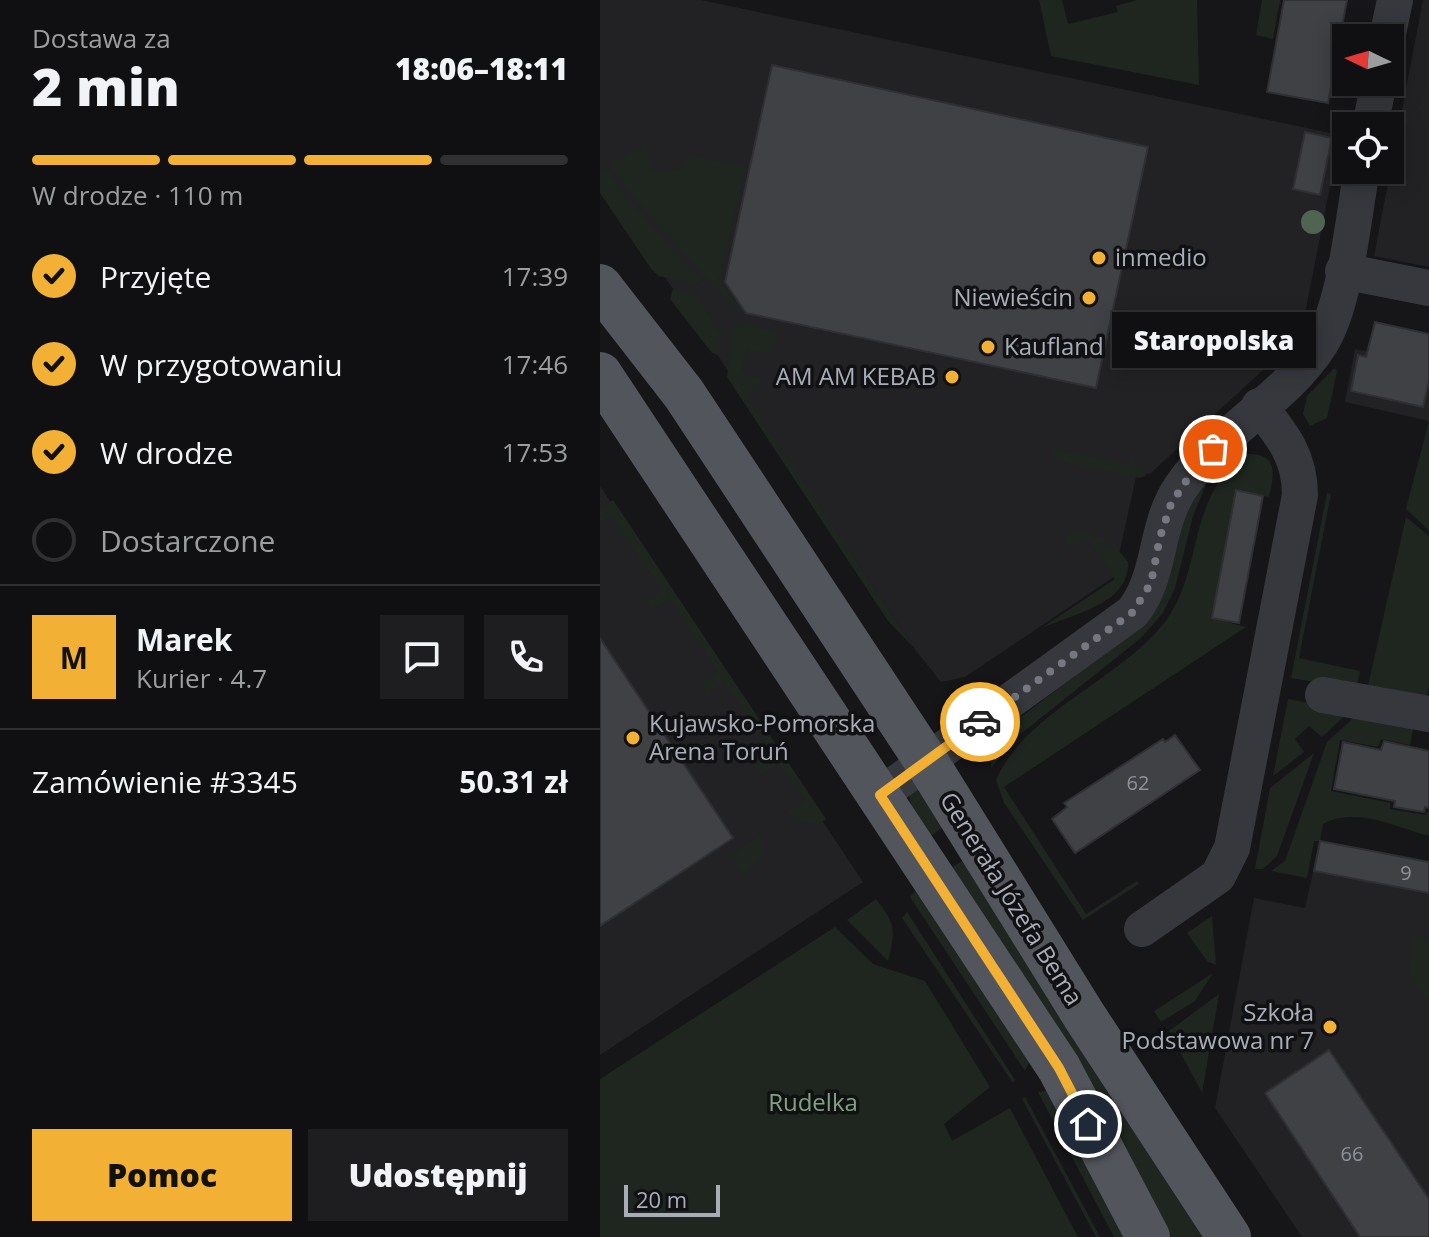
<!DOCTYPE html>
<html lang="pl">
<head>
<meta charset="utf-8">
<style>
	:root { --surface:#101012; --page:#1e1e20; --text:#f1f3f6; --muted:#9c9d9f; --line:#303032; --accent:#f2b134 }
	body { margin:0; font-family:"Open Sans",sans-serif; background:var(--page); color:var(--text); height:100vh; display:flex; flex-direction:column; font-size:30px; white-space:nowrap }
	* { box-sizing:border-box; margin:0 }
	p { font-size:26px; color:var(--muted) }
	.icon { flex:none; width:44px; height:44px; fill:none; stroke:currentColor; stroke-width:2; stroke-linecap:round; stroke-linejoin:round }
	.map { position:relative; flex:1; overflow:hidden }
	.sheet { display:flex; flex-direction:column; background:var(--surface); width:600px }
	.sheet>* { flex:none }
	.needle { width:52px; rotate:275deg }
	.controls { position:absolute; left:732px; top:24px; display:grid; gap:16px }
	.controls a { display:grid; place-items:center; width:72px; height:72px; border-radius:0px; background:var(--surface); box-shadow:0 4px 20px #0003,0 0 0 2px var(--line); font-size:40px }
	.scale { position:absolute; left:24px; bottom:20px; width:96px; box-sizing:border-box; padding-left:8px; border:4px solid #a8adb8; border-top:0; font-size:22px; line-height:28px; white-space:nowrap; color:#a8adb8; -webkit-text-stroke:6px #111113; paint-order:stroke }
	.pin { position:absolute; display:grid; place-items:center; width:68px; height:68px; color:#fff; margin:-34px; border:4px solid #fff; border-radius:50%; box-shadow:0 2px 8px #0007 }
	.courier { position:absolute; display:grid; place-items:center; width:80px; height:80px; margin:-40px; border:6px solid #f2b134; border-radius:50%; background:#fff; color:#222; box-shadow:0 2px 10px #0007 }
	.bubble { position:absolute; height:56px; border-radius:0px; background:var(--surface); box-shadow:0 4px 20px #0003,0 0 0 2px var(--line); font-size:26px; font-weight:800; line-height:56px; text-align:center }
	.head em { font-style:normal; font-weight:800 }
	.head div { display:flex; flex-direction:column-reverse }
	.head { display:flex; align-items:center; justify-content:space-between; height:136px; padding:0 32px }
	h1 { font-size:52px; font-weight:800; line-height:60px }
	.bar { display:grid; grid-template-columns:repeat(4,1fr); gap:12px 8px; align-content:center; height:96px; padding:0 32px }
	.bar i { height:10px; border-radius:6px; background:var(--line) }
	.bar .active { background:var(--accent) }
	.bar p { grid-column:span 4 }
	.line { display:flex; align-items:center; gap:20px; padding:0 32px; border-top:2px solid var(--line) }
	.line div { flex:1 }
	.round { display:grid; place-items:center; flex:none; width:84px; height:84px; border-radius:0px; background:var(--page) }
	ol { padding:0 32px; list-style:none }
	li { display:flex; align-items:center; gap:24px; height:88px }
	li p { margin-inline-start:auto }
	li .icon { padding:8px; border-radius:50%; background:var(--accent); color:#111; stroke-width:4 }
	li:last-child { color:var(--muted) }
	li i { width:44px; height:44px; border:4px solid var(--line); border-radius:50% }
	.button { display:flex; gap:16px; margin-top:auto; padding:16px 32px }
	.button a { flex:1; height:92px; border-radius:0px; background:var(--accent); color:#111; font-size:32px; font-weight:800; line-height:92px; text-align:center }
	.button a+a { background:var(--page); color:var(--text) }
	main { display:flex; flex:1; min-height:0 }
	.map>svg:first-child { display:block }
</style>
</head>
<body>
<main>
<section class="sheet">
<div class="head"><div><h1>2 min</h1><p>Dostawa za</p></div><em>18:06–18:11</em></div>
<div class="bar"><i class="active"></i><i class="active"></i><i class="active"></i><i></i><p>W drodze · 110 m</p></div>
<ol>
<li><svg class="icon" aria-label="check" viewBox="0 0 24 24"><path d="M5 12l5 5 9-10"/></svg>Przyjęte<p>17:39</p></li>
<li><svg class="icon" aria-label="check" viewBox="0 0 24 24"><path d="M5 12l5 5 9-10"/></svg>W przygotowaniu<p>17:46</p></li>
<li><svg class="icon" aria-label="check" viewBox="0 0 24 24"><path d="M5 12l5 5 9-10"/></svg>W drodze<p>17:53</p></li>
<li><i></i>Dostarczone</li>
</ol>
<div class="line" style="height:144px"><b class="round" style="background:var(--accent);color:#111">M</b><div><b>Marek</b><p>Kurier · 4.7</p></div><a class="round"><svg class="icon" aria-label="chat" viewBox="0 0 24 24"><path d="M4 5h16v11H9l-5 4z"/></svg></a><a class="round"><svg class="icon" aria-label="phone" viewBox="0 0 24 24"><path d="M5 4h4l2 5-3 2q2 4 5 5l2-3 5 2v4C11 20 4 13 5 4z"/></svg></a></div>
<div class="line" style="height:104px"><div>Zamówienie #3345</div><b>50.31 zł</b></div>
<div class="button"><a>Pomoc</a><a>Udostępnij</a></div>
</section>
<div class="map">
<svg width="829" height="1237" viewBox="0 0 829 1237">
	<rect width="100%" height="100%" fill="#161618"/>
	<g fill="#222225">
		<path d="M0,0H101L740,135L703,324L675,359L551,473L536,477L514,577L365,677L341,682L314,648L0,180Z"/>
		<path d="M823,0H829V267L774,256Z"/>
		<path d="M755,349L829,366V421L745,402Z"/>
		<path d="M0,486L263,882L0,1055Z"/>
		<path d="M720,841L829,862V1237H702L615,1108L654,898L705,908Z"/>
	</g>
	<g fill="#1e261f">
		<path d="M439,0H462L468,24L518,12L516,6L537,0H597L599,85L451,56Z"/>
		<path d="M662,0H680L673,39L656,35Z"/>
		<path d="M46,145L52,173L86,168L87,155L145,167L119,281L137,306L134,310L122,297V290L114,288C79,244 40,210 10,163Z"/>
		<path d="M6,168C33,213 73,245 106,286L59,276L52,270L0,193V173Z"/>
		<path d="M73,289L97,297L121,335L118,355L112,353L70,299Z"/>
		<path d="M145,323L178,333L172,354L147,349L141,373L164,379L146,396L314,648L288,621L127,377L134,329Z"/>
		<path d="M599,326L621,331L581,368L572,369L567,360L570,345L593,347Z"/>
		<path d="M734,368L737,371L727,418L710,426L703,414L707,396Z"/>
		<path d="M829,421V531L806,509Z"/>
		<path d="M452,449L526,464L532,459L546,476L539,478L455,460Z"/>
		<path d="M646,454C678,453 675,473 669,497L636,491L612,618L646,627L404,787L486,914L537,881L539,884L483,920L404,803L396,780C425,712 520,680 565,622C605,568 585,499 646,454Z"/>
		<path d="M611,472L593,516L575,588L563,613L541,638L417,737L391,768V751L400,733L545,622L562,598L582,518Z"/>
		<path d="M727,493L731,494L699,658L760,671L756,689L691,678Z"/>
		<path d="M13,500L226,819L219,824L200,821L187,812L206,800L179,764L161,774L156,766L173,754L124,680L107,693L101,683L118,671L69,598L52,610L45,601L62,590L11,516L0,524V509Z"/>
		<path d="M806,517L829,536V686L825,703L767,690Z"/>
		<path d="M471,531L506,538L504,546L519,551L528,562C530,605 471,614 440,629L515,579L489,538L467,549L464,539Z"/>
		<path d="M688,699L750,711L722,737L709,726L695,739L704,752L673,776Z"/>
		<path d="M760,712L814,724L810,745L781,739L778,747L740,740L731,791L790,803V809L825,815L829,810V836C796,827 755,806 723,824L720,841H714L707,878L671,871L685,861L727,742Z"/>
		<path d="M714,753L677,856L663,869H655L670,788Z"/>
		<path d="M314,781L345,826L328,838L311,805L308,790Z"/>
		<path d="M162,835L161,858L144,876L130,855Z"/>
		<path d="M365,859L607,1237H571L468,1047L351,868Z"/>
		<path d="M316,890L430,1061L425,1071L310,897Z"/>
		<path d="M276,899C295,924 296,929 288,961L247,920Z"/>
		<path d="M307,912L415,1080L413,1083L302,918Z"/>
		<path d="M612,916L616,965L608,962L587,933Z"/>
		<path d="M235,927L273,964L325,981L390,1087L344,1124L352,1141L410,1108L478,1237H0V1079Z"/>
		<path d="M814,938L829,941V1002L808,971Z"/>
		<path d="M613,973L595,1001L561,1022L554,1011Z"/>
		<path d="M619,994L602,1093L569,1031Z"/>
		<path d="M451,1090L527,1237H514L438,1092Z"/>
		<path d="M425,1097L500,1237H496L422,1099Z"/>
	</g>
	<g fill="#404145" stroke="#303034" stroke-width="2">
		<path d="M684,0H747L728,103L667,92Z"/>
		<path d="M172,65L548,147L496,388L146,313L125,282Z"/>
		<path d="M705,132L732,138L720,195L693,189Z"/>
		<path d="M775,322L829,334V381L823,407L751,391L758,355L766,357Z"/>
		<path d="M636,490L663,496L639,623L612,618Z"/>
		<path d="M0,638L133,838L0,926Z"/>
		<path d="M575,735L600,770L475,853L452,819L467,807L464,803L563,739L565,742Z"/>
		<path d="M784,741L829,751V808L825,807L824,812L794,807L795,801L734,789L743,742L781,750Z"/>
		<path d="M720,841L829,862V893L714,871Z"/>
		<path d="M729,1050L829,1199V1237H760L665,1093Z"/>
	</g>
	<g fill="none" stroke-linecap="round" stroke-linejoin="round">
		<g stroke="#37383d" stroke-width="36">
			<path d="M787,38L795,0"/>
			<path d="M770,126L779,82"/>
			<path d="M743,271L829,288"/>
			<path d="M723,695L829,714"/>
			<path d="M280,795L533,612C562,575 554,526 581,487C618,432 687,398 721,343C746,303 753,218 762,170"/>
			<path d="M542,929L618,876L632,848L700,495C700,456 682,435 659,406"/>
		</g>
		<g stroke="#53555c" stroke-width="44">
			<path d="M0,286L84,394L326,761L485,1017L629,1237"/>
			<path d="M0,374L459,1068L548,1237"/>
		</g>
	</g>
	<circle fill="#506452" cx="713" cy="222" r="12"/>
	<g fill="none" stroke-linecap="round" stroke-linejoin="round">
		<path stroke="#757880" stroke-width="8" stroke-dasharray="0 14.4" d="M380,722L533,612L551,583L560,537L571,504L596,466L613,449"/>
		<path stroke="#f2b134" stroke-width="10" d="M380,722L280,795L459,1068L488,1124"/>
	</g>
	<g fill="#f2b134" stroke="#111113" stroke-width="3">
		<circle cx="499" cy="258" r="8"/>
		<circle cx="489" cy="298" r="8"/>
		<circle cx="388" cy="347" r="8"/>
		<circle cx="352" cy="377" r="8"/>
		<circle cx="33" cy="738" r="8"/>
		<circle cx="730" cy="1027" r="8"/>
	</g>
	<g text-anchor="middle" stroke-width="7" stroke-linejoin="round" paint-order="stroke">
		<g font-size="20" fill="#8e929b">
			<text x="538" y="790">62</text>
			<text x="806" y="880">9</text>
			<text x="752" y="1161">66</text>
		</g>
		<g font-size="24" fill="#a8adb8" stroke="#111113" text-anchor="start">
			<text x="515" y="266">inmedio</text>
			<text x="473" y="306" text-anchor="end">Niewieścin</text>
			<text x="404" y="355">Kaufland</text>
			<text x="336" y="385" text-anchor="end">AM AM KEBAB</text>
			<text x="49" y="732">Kujawsko-Pomorska<tspan x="49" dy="28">Arena Toruń</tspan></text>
			<text x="714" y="1021" text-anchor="end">Szkoła<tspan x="714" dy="28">Podstawowa nr 7</tspan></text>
		</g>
		<g font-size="24" fill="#a8adb8" stroke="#111113">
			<text transform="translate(411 899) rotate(58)" y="8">Generała Józefa Bema</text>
		</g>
		<g font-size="24" fill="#7fa381" stroke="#111113">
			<text x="213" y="1111">Rudelka</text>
		</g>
	</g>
</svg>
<div class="controls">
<a><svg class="needle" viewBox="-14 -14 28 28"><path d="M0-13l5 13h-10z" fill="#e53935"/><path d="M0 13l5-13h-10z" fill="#9c9d9f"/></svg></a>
<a><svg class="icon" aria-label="locate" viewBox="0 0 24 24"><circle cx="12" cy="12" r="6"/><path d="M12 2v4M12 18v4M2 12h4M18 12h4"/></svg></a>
</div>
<div class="scale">20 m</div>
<div class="pin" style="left:613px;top:449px;background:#ea580c"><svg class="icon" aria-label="bag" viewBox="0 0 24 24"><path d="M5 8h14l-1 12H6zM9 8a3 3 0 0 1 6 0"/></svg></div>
<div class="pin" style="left:488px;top:1124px;background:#1f2937"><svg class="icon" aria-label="home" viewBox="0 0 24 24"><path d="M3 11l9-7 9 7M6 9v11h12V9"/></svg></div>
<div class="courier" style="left:380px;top:722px"><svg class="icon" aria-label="car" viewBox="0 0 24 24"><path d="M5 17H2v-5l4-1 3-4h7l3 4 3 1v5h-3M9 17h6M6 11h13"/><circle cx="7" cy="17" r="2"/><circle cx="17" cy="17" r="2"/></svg></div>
<div class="bubble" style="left:512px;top:312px;width:204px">Staropolska</div>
</div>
</main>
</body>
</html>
